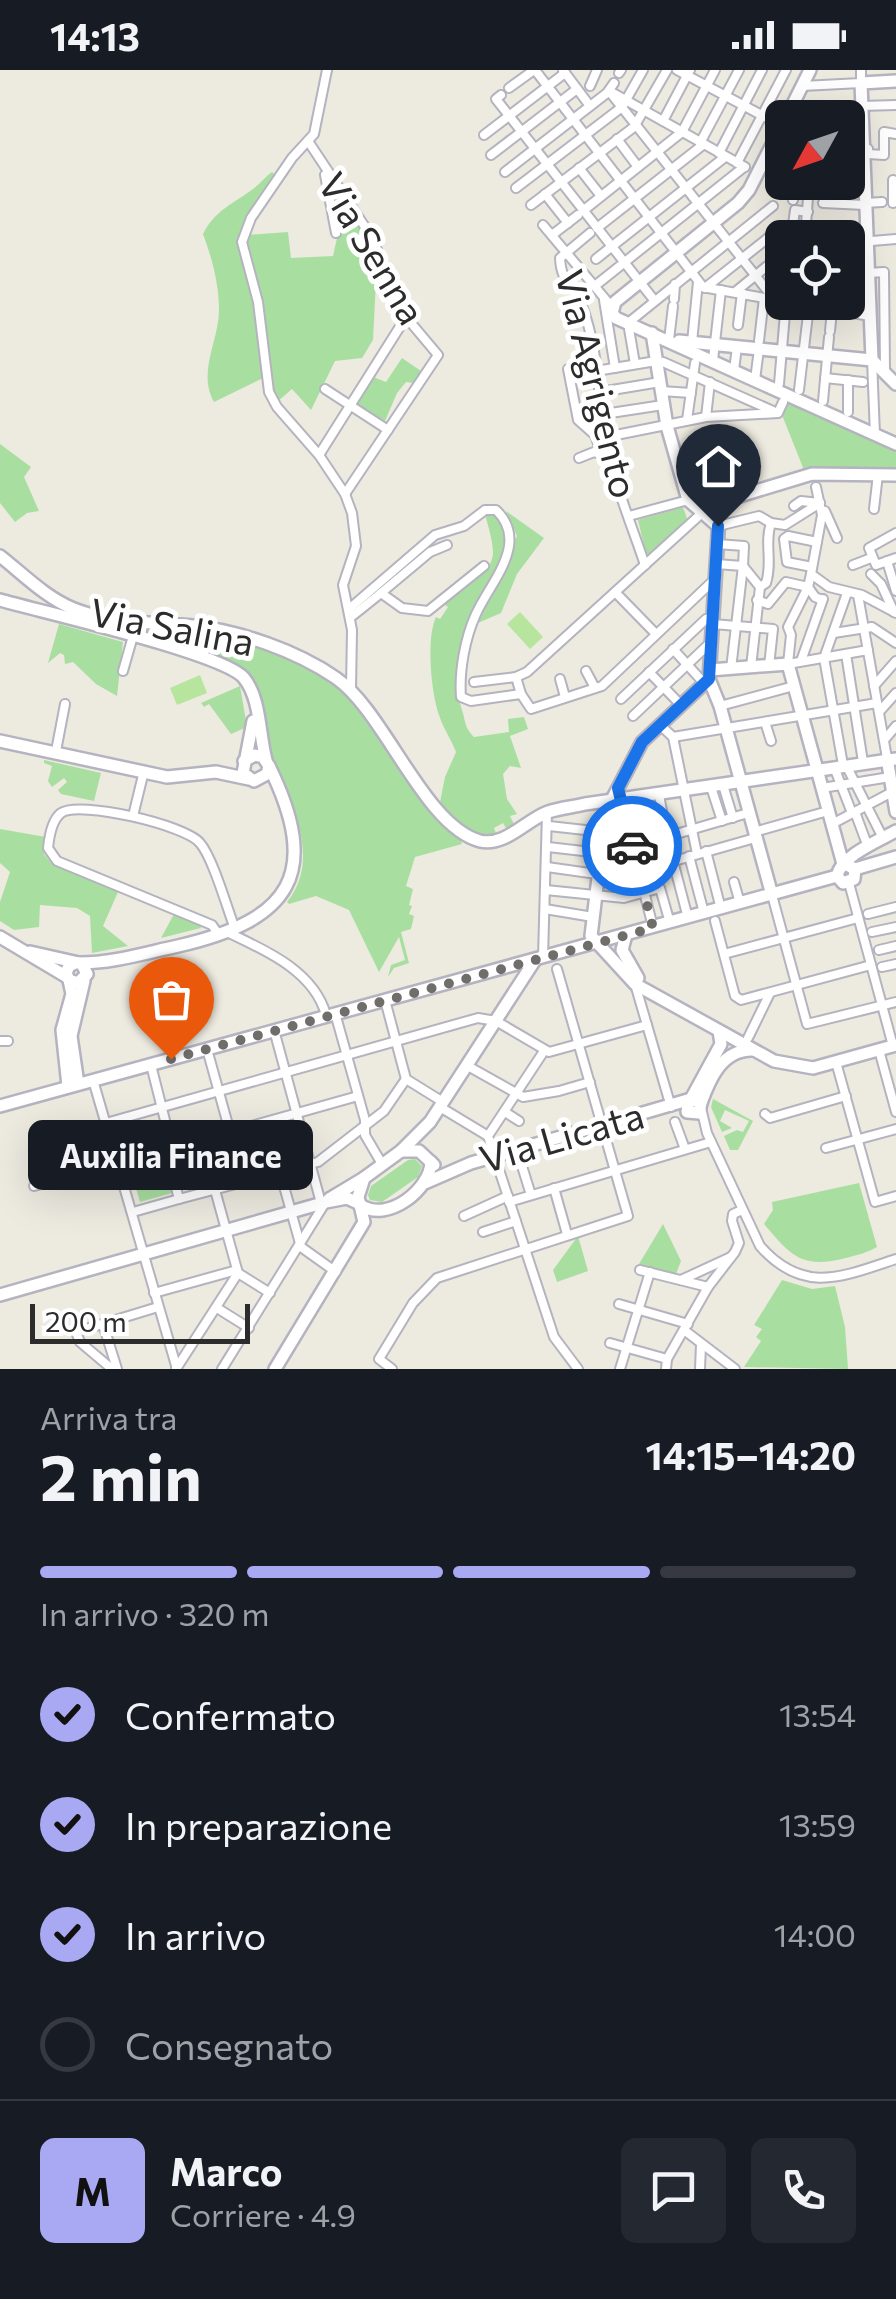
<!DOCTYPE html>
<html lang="it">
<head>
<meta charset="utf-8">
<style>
	:root { --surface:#171b24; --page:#242831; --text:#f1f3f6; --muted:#9ea1a6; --line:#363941; --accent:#a9a8f2 }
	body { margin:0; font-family:Commissioner,sans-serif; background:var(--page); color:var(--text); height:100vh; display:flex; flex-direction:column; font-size:38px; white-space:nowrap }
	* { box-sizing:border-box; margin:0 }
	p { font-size:32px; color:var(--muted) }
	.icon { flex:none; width:55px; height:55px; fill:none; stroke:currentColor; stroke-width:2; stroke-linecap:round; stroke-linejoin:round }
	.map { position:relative; height:1299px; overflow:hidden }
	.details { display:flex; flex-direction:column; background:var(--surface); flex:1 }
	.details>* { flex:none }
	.needle { width:65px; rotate:230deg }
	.buttons { position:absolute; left:765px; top:30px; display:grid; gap:20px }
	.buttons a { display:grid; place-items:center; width:100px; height:100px; border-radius:15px; background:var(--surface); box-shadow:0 10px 40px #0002; font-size:50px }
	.scale { position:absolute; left:30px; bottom:25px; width:220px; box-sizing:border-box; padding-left:10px; border:5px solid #2c2c2c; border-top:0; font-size:28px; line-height:35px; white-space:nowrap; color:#2c2c2c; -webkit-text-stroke:8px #fff; paint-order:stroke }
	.pin { position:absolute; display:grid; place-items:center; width:85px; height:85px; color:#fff; margin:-102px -42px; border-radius:50% 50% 50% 0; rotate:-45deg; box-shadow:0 0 10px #0007 }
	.pin .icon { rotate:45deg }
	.courier { position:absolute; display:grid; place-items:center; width:100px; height:100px; margin:-50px; border:8px solid #1a73e8; border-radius:50%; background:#fff; color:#222; box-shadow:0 2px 12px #0007 }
	.bubble { position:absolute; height:70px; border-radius:15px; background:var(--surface); box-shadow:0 10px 40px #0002; font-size:32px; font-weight:700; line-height:70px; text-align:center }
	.headline em { font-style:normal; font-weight:700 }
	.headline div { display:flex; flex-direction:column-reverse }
	.headline { display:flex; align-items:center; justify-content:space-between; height:170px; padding:0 40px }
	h1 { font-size:65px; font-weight:700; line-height:75px }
	.bar { display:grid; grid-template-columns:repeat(4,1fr); gap:15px 10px; align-content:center; height:120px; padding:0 40px }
	.bar i { height:12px; border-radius:8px; background:var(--line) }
	.bar .active { background:var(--accent) }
	.bar p { grid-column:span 4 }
	.line { display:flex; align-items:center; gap:25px; padding:0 40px; border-top:2px solid var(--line) }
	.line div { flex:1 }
	.round { display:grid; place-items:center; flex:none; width:105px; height:105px; border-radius:15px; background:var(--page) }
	ol { padding:0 40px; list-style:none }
	li { display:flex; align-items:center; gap:30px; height:110px }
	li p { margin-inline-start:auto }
	li .icon { padding:10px; border-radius:50%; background:var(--accent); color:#111; stroke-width:4 }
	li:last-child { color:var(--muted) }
	li i { width:55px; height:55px; border:5px solid var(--line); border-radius:50% }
	.status { display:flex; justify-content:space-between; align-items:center; height:70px; padding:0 50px; background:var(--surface); direction:ltr }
	.status svg { height:28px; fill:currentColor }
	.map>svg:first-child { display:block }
</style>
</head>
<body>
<div class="status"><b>14:13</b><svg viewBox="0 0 49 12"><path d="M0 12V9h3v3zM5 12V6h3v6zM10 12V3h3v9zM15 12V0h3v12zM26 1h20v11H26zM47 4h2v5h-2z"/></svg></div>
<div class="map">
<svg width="896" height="1299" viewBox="0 0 896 1299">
	<rect width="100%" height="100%" fill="#edeae0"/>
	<g fill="#a8dfa1">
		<path d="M272,102L276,106L247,150L240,170L258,252L263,308L214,332C197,302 219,271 219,240C219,214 212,188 203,164C215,140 233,134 253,119C260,114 265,107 272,102Z"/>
		<path d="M331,114L365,163L383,201L371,205L376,211L373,270L362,288L335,291L311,340L292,319L277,332L270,315L263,243L245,174L247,165L288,162L291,188L333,186L341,150L332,130Z"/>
		<path d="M402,288L421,301L413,313L406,312L397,323L385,351L355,335L373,307L386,312Z"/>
		<path d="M789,331L896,380V399L816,397L804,400L782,345Z"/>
		<path d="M0,374L31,397L24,407L39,441L27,443L15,452L0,433Z"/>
		<path d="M683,437L688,451L649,486L646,484L638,450Z"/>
		<path d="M506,441L544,468L517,504L501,543L478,553L517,466Z"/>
		<path d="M493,442C526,478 490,506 475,541C464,568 452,613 462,640C466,652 464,657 474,667L509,662L508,649L524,647L528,659L510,666L521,698L510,696L503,704L507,729L517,744L510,746L515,756L507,760L503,753L494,758L497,766C474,767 452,750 440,732L445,707L456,682C451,669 443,658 439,645C431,623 426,568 436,547L440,549L448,537L445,535C458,519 492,506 493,483C493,471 488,456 485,444Z"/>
		<path d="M59,554L123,572L117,626L96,614L73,592L65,594L64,585L60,583L48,593Z"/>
		<path d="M113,555C188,559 297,570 353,627C363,637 370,653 378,665C403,702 425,739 460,767L462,774L415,787L406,816L413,819L409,835L412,836L409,844L414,846L411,859L401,862L409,893L394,898L388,907L391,895L405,890L399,867L379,902L349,840L316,826L289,834L287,832C326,784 284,719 265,671C257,649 253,626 247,603L226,590Z"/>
		<path d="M240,616L247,657L231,664L209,634L204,637L201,633Z"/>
		<path d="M44,690L101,703L94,731L61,724L58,720L67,712L64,708L52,717L48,711L52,696L44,693Z"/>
		<path d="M0,759L46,767L44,784L51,793L118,822L103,856L128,876L92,883L90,846L77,838L40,835L39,857L14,860L0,851V832L10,802L0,793Z"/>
		<path d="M174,844L200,854L201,858L161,868Z"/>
		<path d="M713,1029L753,1051L738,1080H730L724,1066L737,1060L743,1062L749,1051L725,1040L720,1051L732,1058L722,1062L711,1037Z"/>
		<path d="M161,1088L172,1123L140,1132L130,1097Z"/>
		<path d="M415,1089L422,1096L418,1107L382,1132L370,1130L368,1125L371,1116L408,1090Z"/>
		<path d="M859,1113L877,1177C867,1183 857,1185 846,1188C802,1199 792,1187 764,1154L773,1140L772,1132Z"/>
		<path d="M663,1154L681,1191L676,1204L639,1194Z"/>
		<path d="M578,1166L588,1201L557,1212L553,1200Z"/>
		<path d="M782,1210L812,1219L835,1216L845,1257L848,1299L744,1297L761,1271L756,1267L762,1259L754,1255Z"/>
	</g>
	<g fill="#b7e59d">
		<path d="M520,542L543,567L530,579L507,554Z"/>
		<path d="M200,605L207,623L177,635L170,618Z"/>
	</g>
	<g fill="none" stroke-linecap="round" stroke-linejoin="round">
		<defs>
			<g id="street">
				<path d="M327,0L314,64L292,88L251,148L242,172L258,232L269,322L277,337L319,385L345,424L352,443L356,476L343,515L352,560L351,619"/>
				<path d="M535,0L703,217"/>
				<path d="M563,0L590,36"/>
				<path d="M677,0L782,56"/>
				<path d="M619,3L621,0"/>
				<path d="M590,16L597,0"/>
				<path d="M802,16L861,13V0"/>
				<path d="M509,18L534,0"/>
				<path d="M609,21L774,229"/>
				<path d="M613,23L745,97"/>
				<path d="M501,25L496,29L654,230"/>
				<path d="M791,38L896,35"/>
				<path d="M663,51L690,0"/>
				<path d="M484,65L565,3"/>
				<path d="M617,69L638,97"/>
				<path d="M308,71L371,166L406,247L438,285L345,424"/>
				<path d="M700,73L739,0"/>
				<path d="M868,79V84L884,85V62L896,64"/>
				<path d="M848,81L864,82"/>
				<path d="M719,83L762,0"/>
				<path d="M491,85L577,19"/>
				<path d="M737,93L786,0"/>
				<path d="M579,98L601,126"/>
				<path d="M505,102L607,23L614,13"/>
				<path d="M325,105L336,163"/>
				<path d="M893,110V133"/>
				<path d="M797,112L809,114L805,168"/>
				<path d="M809,114L864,113"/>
				<path d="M516,118L622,37L643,0"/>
				<path d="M545,124L568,153"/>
				<path d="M793,130L797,114"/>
				<path d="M823,133L865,135"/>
				<path d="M865,133L882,132"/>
				<path d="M531,135L634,57L667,0"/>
				<path d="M584,140L682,62L715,0"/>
				<path d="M543,155L612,237"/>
				<path d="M793,155L795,140L808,142"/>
				<path d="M597,158L704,74"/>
				<path d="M590,163L560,188C561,214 575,216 582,236C599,280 598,330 607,375C615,416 632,456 645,495"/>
				<path d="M552,165L578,145"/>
				<path d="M848,173L896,169"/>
				<path d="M596,189L725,87"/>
				<path d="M868,203L884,202L885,300"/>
				<path d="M596,215L744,97"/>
				<path d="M702,217L782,231"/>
				<path d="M705,218L778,160"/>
				<path d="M848,218L869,222"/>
				<path d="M735,222L782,184"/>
				<path d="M674,229L675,214"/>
				<path d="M604,230L615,298"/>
				<path d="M789,232L870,246"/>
				<path d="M738,255L742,223"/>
				<path d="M830,261L832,240"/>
				<path d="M669,270L673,236"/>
				<path d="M759,271L764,228"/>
				<path d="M692,272L698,212"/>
				<path d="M713,290L721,220"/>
				<path d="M872,290L875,365"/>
				<path d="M663,292L773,341"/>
				<path d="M635,294L628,253L773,136"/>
				<path d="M568,299L578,350L595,365L602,385L611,390"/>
				<path d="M734,300L737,277"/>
				<path d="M596,301L656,291"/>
				<path d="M825,308L863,312"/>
				<path d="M755,310L759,279"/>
				<path d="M779,314L786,232"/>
				<path d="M325,319L388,360"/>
				<path d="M799,320L809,236"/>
				<path d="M661,321L691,323"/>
				<path d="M600,322L660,312"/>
				<path d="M823,331L829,267"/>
				<path d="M848,342V310"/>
				<path d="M604,344L663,335"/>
				<path d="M706,347L710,312"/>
				<path d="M687,350L695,293"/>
				<path d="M606,367L706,347L778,343L783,332"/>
				<path d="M319,385L406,247"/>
				<path d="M579,388L594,382L602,385"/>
				<path d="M816,417L822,445L811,504L808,517L788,557L791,565L788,594L868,580"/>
				<path d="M794,436L801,431L820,433"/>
				<path d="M874,439L878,404"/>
				<path d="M825,441L837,468"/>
				<path d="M629,446L688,430"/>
				<path d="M718,456L759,446L771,453L785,455L820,433"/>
				<path d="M896,463L869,478L876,495L896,488"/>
				<path d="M717,474L744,476L743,496L760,517L751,597"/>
				<path d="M887,491L896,521"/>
				<path d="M716,494L743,496L731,599"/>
				<path d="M853,495L871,488"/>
				<path d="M812,497L787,492L784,469L788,466L817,472"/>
				<path d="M811,504L829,517L862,525L896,543"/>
				<path d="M871,504L881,514L894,542"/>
				<path d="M760,517L766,513C773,492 764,473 771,453"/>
				<path d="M381,523L430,482L447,475"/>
				<path d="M616,523L656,564"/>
				<path d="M858,525L887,688"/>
				<path d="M757,530L768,534L786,512L808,517L815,527L822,530"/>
				<path d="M349,539L435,465L464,456L485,440H496C530,473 491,511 476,544C465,568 459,601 461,627L471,631L521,624L516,607L474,612"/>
				<path d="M351,547L381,523L402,538L428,541L484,496"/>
				<path d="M713,554L773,559L769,596"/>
				<path d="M834,563L872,557L896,573"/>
				<path d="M673,579L703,612"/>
				<path d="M846,584L863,692"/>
				<path d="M801,591L823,529"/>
				<path d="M123,601L133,566"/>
				<path d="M586,601L595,618"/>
				<path d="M649,602L680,634"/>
				<path d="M516,607L527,602L702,443"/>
				<path d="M560,609L565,627"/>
				<path d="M874,616L896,591"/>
				<path d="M521,624L531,639L602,616L715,509"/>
				<path d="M621,629L706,549L713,548"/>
				<path d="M720,636L794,616"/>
				<path d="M879,642L896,623"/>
				<path d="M633,646L710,573"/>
				<path d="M765,652L771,671"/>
				<path d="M660,655L673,667L697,784"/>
				<path d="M673,667L877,633"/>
				<path d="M884,670L896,656"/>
				<path d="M56,681L65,634"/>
				<path d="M843,695L824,588L847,523"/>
				<path d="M834,697L852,743"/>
				<path d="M847,697L883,768"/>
				<path d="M723,715L733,748"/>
				<path d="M711,717L722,751"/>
				<path d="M822,718L890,707"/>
				<path d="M659,725L667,767"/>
				<path d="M621,731L653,857"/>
				<path d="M855,742L868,777"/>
				<path d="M133,746L144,701"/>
				<path d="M832,754L894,721"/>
				<path d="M549,756L603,762"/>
				<path d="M754,762L828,741"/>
				<path d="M548,777L618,785L633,780"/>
				<path d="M632,777L748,743"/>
				<path d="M706,781L721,839"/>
				<path d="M689,786L704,843"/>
				<path d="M673,791L688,848"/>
				<path d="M547,797L618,807L755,768"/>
				<path d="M734,812L740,833"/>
				<path d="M849,813L893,976"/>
				<path d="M546,820L624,828L660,818L670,853"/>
				<path d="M772,825L807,954L896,932"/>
				<path d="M545,839L593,847"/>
				<path d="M868,844L896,837"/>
				<path d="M715,851L735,926L741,930L871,895"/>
				<path d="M227,862C265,880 314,901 326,945"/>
				<path d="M872,862L896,857"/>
				<path d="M219,865L212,855L57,791L48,778C49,768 52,750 61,743C79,730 186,755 200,773C213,788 227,838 235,859"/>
				<path d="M879,880L896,876"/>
				<path d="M724,884L858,848"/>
				<path d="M543,887L547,742"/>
				<path d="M882,897L896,894"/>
				<path d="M635,914L647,955"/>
				<path d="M385,930L406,1009L443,1032"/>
				<path d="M335,943L365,1050V1065L382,1094"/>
				<path d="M274,960L321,1133"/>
				<path d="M748,968L770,923"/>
				<path d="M0,971H8"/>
				<path d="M207,979L230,1062"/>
				<path d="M879,980L896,1042"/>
				<path d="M544,981L488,1066L554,1267L578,1299"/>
				<path d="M836,992L875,1132L896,1126"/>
				<path d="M151,995L172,1078"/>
				<path d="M466,995L523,1027L559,1021L590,1012"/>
				<path d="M93,1010L177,1299"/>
				<path d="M440,1037L488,1066"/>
				<path d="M701,1038L707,1063L760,1176C803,1225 842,1207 896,1189"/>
				<path d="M505,1042L519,1051"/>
				<path d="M765,1044L770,1048L846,1026"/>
				<path d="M266,1052L301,1177"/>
				<path d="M675,1052L685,1079"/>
				<path d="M106,1053L478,948L496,951L549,982L647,955L671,1037"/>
				<path d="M826,1078L896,1059"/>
				<path d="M166,1080L358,1026"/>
				<path d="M517,1080L531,1125"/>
				<path d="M34,1116L166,1080L179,1129L133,1142"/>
				<path d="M554,1118L567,1164"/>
				<path d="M179,1129L318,1092L384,1041L406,1009"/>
				<path d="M509,1132L711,1072"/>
				<path d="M464,1146L508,1126"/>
				<path d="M483,1162L516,1151"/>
				<path d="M301,1177L336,1202"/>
				<path d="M640,1200L708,1217"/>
				<path d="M238,1203L270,1223"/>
				<path d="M681,1210L731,1187"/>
				<path d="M154,1223L237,1200"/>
				<path d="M619,1234L688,1254"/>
				<path d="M217,1238L249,1258"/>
				<path d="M103,1254L117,1299"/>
				<path d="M684,1260L735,1299"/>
				<path d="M610,1273L667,1289"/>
				<path d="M112,1299L80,1272L76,1262L158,1237"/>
				<path d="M176,1299L238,1203L215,1120"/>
				<path d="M222,1299L325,1133"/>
				<path d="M392,1299L379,1289L413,1233L437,1208L628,1146L557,899"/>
				<path d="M620,1299L650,1202"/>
				<path d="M666,1299L667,1289L708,1217L735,1182L739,1173L732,1151L733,1144L742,1140"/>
				<path d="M700,1299L701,1275"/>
			</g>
			<g id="secondary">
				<path d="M786,48L810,0"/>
				<path d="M782,55L749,120L738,133L615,232L612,243L616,248L896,374"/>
				<path d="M652,263L667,356L688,430L718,456"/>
				<path d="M679,271L872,290L896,314"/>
				<path d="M872,290L861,13L896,11"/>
				<path d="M720,432L709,609L642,672L606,741L591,866L635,914L774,991L813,998L896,975"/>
				<path d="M702,443L720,432L812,404L896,405"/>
				<path d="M0,486C23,504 46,528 74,539C112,554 153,552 193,556C240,561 297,581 336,608C385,642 424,756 480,771C505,777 526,750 548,742C560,738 573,737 585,734L896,689"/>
				<path d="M0,530C42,542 223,583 244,608C261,629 259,665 266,690"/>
				<path d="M710,600L788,594L843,794"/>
				<path d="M709,609L720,636L772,825"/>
				<path d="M0,671L167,707L216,702L249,709"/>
				<path d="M887,688L896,742"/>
				<path d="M244,691L255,685L263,687L269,696L267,704L254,711L243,703L253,651"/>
				<path d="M845,794L855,799L896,787"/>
				<path d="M837,806L843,813L854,809L855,799"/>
				<path d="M626,865L622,880L638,908"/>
				<path d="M0,867L67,907"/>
				<path d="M30,882L79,893L82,894L87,904L78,913L69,910L66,903L69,896L75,893"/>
				<path d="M79,893C113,893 145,883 178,876C291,850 322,804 269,696"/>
				<path d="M78,1014L71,966L84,911"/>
				<path d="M68,1016L62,960L72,924L69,910"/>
				<path d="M691,1029L721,974L719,961"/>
				<path d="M701,1033C710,1008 722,980 752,980"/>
				<path d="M0,1036L837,806C841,786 878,771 896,761"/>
				<path d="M401,1081H419L434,1095"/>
				<path d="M425,1113L471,1093L691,1029L701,1033L699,1043L687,1042L689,1030"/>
				<path d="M329,1129L364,1108"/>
				<path d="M362,1136C388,1152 430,1120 431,1092"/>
				<path d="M0,1225L326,1132L347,1128L360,1134"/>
				<path d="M275,1299L364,1152L358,1127L364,1108L401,1081L430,1052L535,890"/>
			</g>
		</defs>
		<use href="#street" stroke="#b4b3bf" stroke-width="12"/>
		<use href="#secondary" stroke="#b4b3bf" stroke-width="16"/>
		<use href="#street" stroke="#fff" stroke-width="8"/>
		<use href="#secondary" stroke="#fff" stroke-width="11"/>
	</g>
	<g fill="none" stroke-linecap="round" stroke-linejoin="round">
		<path stroke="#706e6b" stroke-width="10" stroke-dasharray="0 18" d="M171,989L653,858L632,776"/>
		<path stroke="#1a73e8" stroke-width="12" d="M632,776L618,718L642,672L709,609L718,456"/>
	</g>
	<g text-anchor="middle" stroke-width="10" stroke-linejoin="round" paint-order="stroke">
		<g font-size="38" fill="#2c2c2c" stroke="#fff">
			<text transform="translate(371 179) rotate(59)" y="13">Via Senna</text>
			<text transform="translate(596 314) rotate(76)" y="13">Via Agrigento</text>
			<text transform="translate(172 558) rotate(11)" y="13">Via Salina</text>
			<text transform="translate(562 1068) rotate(-16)" y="13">Via Licata</text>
		</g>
	</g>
</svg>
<div class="buttons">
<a><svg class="needle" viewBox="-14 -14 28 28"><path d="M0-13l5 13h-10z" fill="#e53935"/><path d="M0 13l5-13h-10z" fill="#9ea1a6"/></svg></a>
<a><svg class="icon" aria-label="locate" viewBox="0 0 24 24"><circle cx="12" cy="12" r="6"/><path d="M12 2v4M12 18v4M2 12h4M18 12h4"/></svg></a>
</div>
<div class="scale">200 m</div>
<div class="pin" style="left:171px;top:989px;background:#ea580c"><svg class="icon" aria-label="bag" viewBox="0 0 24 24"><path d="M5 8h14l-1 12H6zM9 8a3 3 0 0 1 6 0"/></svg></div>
<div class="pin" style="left:718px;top:456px;background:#1f2937"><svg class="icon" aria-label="home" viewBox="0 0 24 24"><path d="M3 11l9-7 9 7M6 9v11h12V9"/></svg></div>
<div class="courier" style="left:632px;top:776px"><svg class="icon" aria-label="car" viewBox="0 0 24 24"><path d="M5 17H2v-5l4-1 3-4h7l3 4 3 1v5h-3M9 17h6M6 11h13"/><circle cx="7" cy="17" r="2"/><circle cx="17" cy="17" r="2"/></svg></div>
<div class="bubble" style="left:28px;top:1050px;width:285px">Auxilia Finance</div>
</div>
<section class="details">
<div class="headline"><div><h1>2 min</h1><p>Arriva tra</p></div><em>14:15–14:20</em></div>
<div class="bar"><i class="active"></i><i class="active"></i><i class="active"></i><i></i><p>In arrivo · 320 m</p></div>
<ol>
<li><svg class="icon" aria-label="check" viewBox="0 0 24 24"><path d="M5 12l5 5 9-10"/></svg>Confermato<p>13:54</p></li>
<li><svg class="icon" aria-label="check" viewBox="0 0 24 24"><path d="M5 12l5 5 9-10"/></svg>In preparazione<p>13:59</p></li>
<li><svg class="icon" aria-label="check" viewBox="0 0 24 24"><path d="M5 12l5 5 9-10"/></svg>In arrivo<p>14:00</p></li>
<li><i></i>Consegnato</li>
</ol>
<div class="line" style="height:180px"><b class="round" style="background:var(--accent);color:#111">M</b><div><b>Marco</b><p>Corriere · 4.9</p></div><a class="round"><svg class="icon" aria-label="chat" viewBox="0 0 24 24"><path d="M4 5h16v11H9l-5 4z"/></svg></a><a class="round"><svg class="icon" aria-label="phone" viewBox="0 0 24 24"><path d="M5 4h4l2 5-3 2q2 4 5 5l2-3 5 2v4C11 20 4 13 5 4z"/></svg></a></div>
</section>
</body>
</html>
